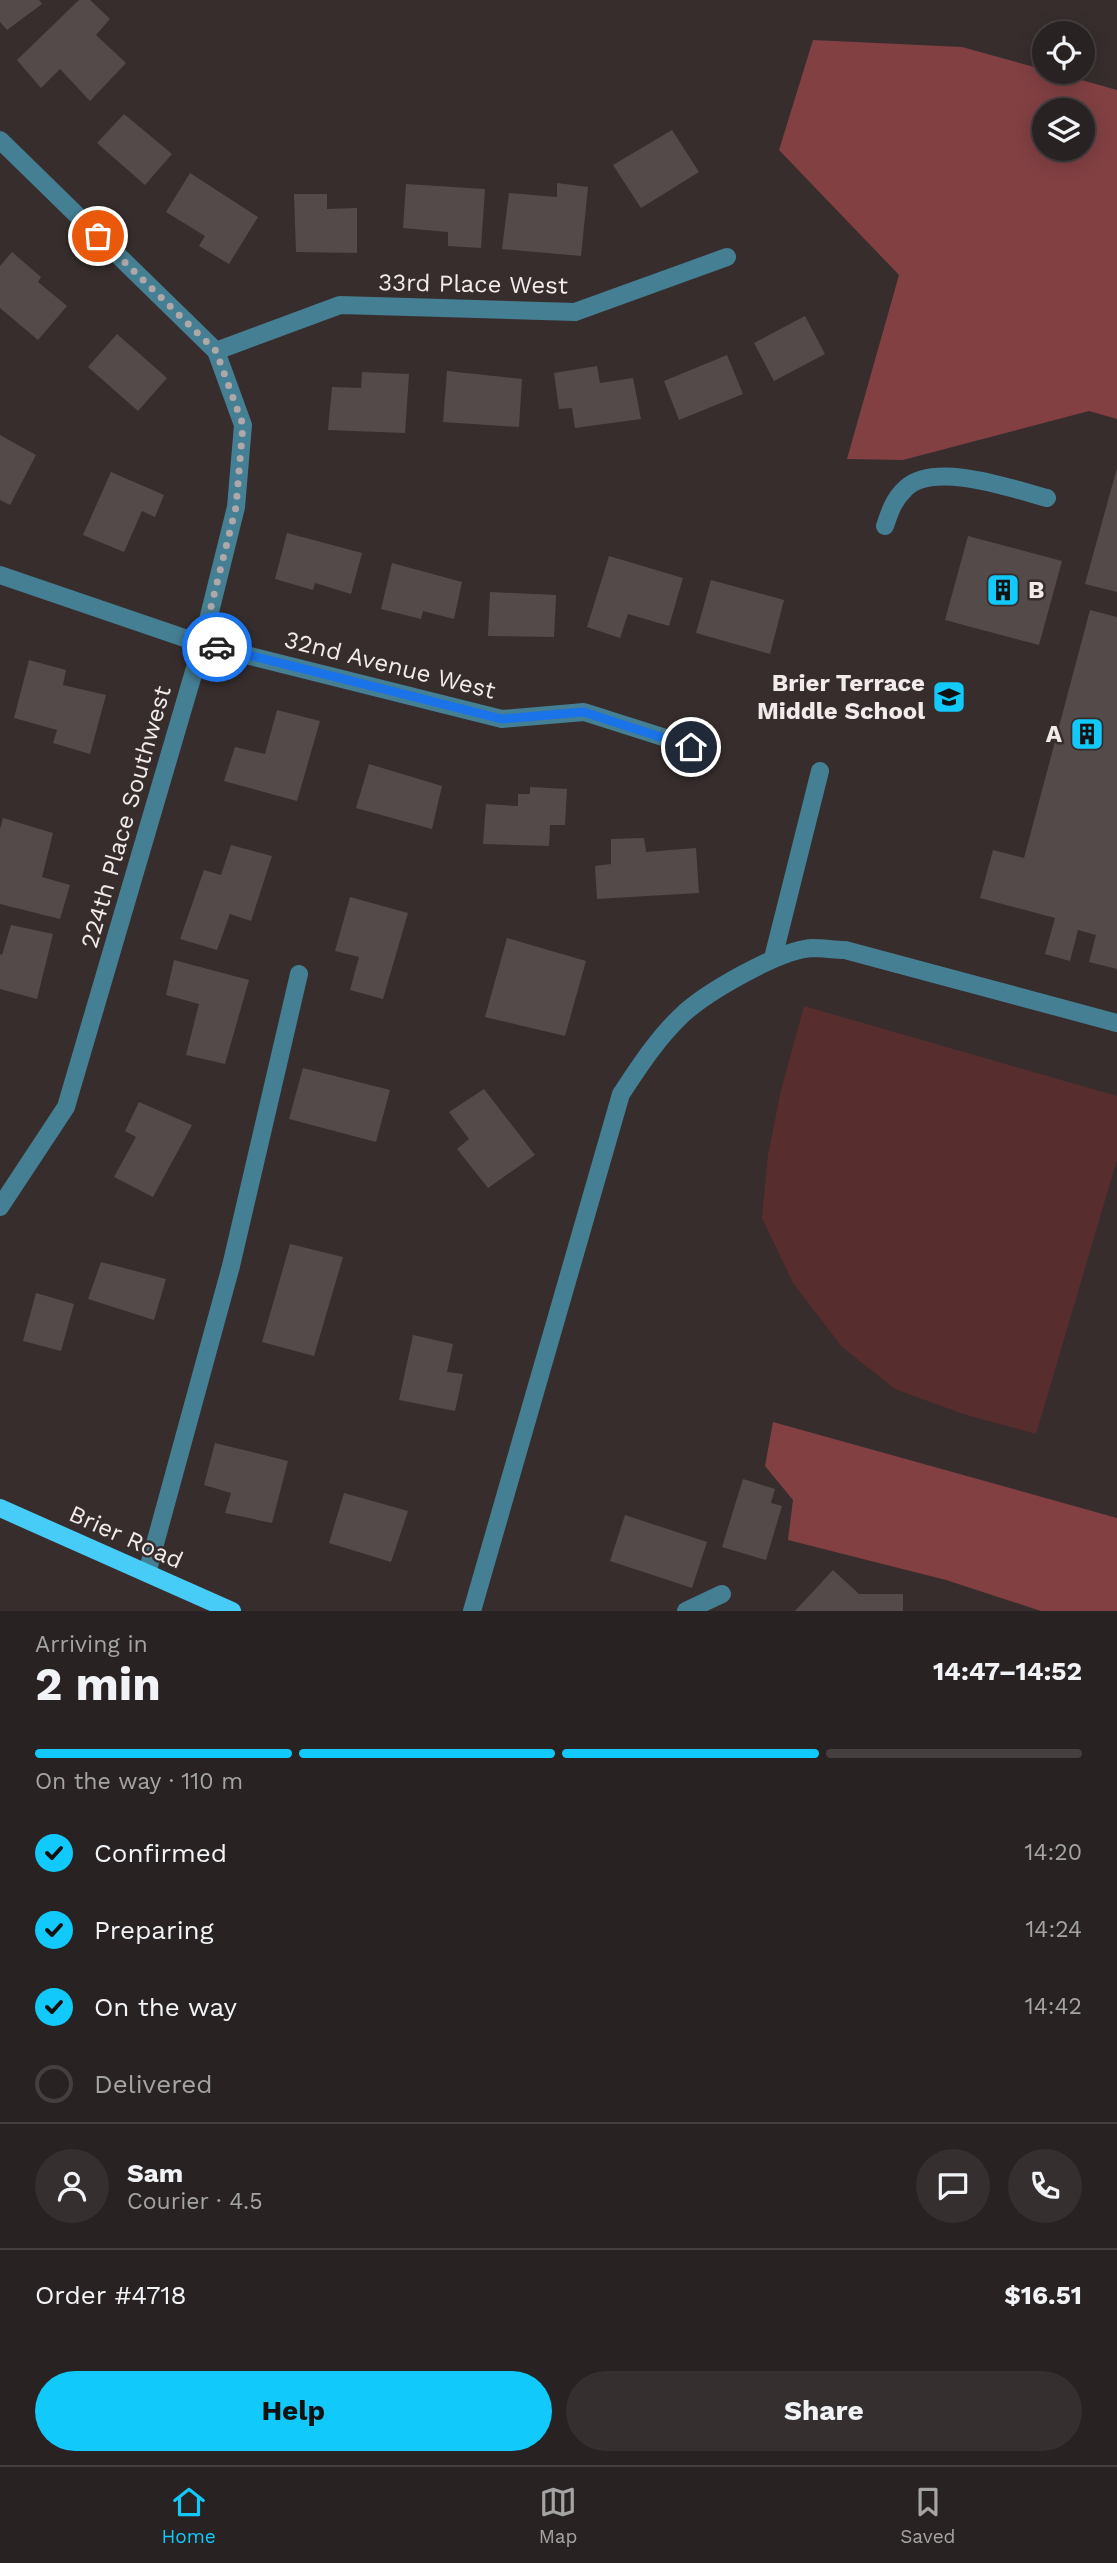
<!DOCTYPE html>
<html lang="en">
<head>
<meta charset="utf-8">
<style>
	:root { --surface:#292222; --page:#352f2f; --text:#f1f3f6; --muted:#a5a4a5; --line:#453f40; --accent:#11cafb }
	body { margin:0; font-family:"Work Sans",sans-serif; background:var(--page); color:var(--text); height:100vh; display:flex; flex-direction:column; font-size:26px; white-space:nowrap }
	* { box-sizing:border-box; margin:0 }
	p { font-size:23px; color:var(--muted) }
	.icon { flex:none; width:38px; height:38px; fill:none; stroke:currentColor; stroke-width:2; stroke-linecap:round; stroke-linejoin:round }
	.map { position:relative; height:1611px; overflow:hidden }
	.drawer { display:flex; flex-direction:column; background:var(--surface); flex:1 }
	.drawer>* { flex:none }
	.buttons { position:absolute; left:1032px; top:21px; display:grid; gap:14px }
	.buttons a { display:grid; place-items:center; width:63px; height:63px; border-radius:50%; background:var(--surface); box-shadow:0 4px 18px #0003,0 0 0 2px var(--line); font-size:35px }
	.pin { position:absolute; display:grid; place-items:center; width:60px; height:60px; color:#fff; margin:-30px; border:4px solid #fff; border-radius:50%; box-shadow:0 2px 7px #0007 }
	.courier { position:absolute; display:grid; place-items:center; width:70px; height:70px; margin:-35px; border:5px solid #1a73e8; border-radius:50%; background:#fff; color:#222; box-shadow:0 2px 9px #0007 }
	.overview em { font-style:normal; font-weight:700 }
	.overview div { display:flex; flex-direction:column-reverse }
	.overview { display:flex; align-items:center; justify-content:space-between; height:119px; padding:0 35px }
	h1 { font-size:46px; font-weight:700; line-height:52px }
	.bar { display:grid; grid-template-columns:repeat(4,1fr); gap:10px 7px; align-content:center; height:84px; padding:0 35px }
	.bar i { height:9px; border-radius:5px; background:var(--line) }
	.bar .selected { background:var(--accent) }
	.bar p { grid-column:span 4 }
	.line { display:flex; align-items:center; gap:18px; padding:0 35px; border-top:2px solid var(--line) }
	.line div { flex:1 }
	.round { display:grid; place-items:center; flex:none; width:74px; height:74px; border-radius:37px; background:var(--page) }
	ol { padding:0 35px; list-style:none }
	li { display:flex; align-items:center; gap:21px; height:77px }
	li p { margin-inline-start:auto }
	li .icon { padding:7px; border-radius:50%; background:var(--accent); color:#111; stroke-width:4 }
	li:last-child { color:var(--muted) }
	li i { width:38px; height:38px; border:4px solid var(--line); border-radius:50% }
	.action { display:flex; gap:14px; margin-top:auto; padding:14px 35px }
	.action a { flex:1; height:80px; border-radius:42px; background:var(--accent); color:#111; font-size:28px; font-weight:700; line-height:80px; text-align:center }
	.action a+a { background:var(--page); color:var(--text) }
	.tabs { display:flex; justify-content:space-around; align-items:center; height:98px; border-top:2px solid var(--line); background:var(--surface); font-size:19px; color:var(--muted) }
	.tabs a { display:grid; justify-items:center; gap:4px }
	.tabs .selected { color:var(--accent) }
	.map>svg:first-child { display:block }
</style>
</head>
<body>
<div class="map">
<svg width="1117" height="1611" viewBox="0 0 1117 1611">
	<rect width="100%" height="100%" fill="#372d2d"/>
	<path fill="#572d2e" d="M804,1006L1117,1096V1160L1036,1434L963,1414L895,1389L842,1347L793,1283L762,1218L768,1155L781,1090Z"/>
	<g fill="#824043" fill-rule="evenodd">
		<path d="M813,40L962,47L1045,70V72H1053L1117,90V419L1089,411L903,460L847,459L899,275L779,150ZM1045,110H1083V149H1045Z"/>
		<path d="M773,1422L1117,1518V1611H1041L946,1580L788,1540L793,1500L765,1466Z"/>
	</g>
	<g fill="#554a4a">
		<path d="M0,0H39L42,4L7,30L0,22Z"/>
		<path d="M79,0H90L110,19L96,35L126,63L90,101L60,69L41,88L17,60Z"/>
		<path d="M124,114L172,154L145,185L97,143Z"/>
		<path d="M672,130L699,172L641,208L613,165Z"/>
		<path d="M190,173L258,217L229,264L199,246L205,236L166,212Z"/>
		<path d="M557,183L588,187L581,256L502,249L509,193L557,197Z"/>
		<path d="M406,184L485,189L481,248L448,246V232L403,228Z"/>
		<path d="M294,194H327V209L357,208V253L296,252Z"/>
		<path d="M12,252L41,277L38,282L67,306L38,340L0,308V266Z"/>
		<path d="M805,316L825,354L774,381L754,343Z"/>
		<path d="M117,334L167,378L138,411L88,367Z"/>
		<path d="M727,355L743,394L679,420L664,381Z"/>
		<path d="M597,366L600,383L633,378L641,419L575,428L572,408L559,409L554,373Z"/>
		<path d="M447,371L522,379L519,427L443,422Z"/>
		<path d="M362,372L409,374L405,433L328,430L332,387L361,388Z"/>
		<path d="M0,435L36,455L10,505L0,500Z"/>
		<path d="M1117,468V592L1085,584Z"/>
		<path d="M111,472L164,495L155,517L142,511L124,552L83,535Z"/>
		<path d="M287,533L362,553L351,594L315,583L313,590L275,579Z"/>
		<path d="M968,536L1062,561L1039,645L945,620Z"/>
		<path d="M609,556L683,578L669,626L628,614L620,638L587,627Z"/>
		<path d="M392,563L462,582L454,619L423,611L421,619L381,609Z"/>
		<path d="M711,580L784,600L770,654L696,633Z"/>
		<path d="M490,592L556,595L554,637L488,636Z"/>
		<path d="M1090,610L1117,617V969L1089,962L1096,935L1078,930L1070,961L1045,954L1055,918L980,898L993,850L1024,858Z"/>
		<path d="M29,660L66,670L63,685L106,695L90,754L53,743L57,730L14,718Z"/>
		<path d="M277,710L320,721L297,801L224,781L235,747L265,754Z"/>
		<path d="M369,764L442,786L432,829L356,808Z"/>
		<path d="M530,787L567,789L565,825H550L549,846L483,844L486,804L518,806V794H530Z"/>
		<path d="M3,818L53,833L42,877L70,885L60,919L0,904V829Z"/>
		<path d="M644,838L646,852L696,848L699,893L597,899L595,866L611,864V839Z"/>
		<path d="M231,845L272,856L251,921L230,914L217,950L180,939L204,870L221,875Z"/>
		<path d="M350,897L408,913L383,999L350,990L359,957L335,951Z"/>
		<path d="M11,925L53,934L37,999L0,989V954L2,955Z"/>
		<path d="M507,938L586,961L565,1036L485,1017Z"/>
		<path d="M174,960L249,980L225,1064L186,1055L199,1004L166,995Z"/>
		<path d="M303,1068L390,1090L376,1142L289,1119Z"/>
		<path d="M484,1089L535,1155L488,1188L457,1149L469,1139L449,1112Z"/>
		<path d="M139,1102L192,1125L153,1197L114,1177L136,1137L125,1131Z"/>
		<path d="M290,1244L343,1257L314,1356L262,1342Z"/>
		<path d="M101,1262L166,1279L154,1320L88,1299Z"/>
		<path d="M36,1293L74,1304L61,1351L23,1341Z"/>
		<path d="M413,1335L453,1344L447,1372L463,1374L455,1411L399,1400Z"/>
		<path d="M215,1443L288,1461L272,1523L225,1513L231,1493L204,1485Z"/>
		<path d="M743,1479L775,1489L771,1503L782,1506L766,1560L722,1547Z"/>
		<path d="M344,1493L408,1511L391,1562L329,1543Z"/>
		<path d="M625,1515L707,1542L692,1588L610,1561Z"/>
		<path d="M833,1570L859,1594H903V1611H795Z"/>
	</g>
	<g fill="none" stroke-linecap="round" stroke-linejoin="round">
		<g stroke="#457f93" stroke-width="18">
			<path d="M0,140L216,351L243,425L236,507L202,644L66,1107L0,1207"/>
			<path d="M216,351L340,305L575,312L727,257"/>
			<path d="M885,526C890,511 894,499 906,488C935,461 1013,489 1047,498"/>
			<path d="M0,575L202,644L502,719L584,712L691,746"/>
			<path d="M773,958L820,771"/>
			<path d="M147,1573L231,1266L299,974"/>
			<path d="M472,1611L621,1094C639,1067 657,1039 680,1017C703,994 780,949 813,948C823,948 835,950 845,950L1117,1023"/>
			<path d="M686,1611L722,1594"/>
		</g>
		<path stroke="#46ccf7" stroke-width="18" d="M0,1508L232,1611"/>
	</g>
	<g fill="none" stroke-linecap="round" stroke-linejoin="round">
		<path stroke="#b0a8a8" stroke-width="7" stroke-dasharray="0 12.6" d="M98,236L216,351L243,425L236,507L202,643L217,647"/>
		<path stroke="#1a73e8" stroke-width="9" d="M217,647L502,719L584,712L691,747"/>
	</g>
	<defs>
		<symbol id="building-square" viewBox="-11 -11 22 22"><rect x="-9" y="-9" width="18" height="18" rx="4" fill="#11cafb" stroke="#372d2d"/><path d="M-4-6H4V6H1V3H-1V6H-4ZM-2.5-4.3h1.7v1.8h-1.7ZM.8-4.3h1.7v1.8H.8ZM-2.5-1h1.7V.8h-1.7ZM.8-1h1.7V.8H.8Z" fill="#111"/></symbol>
		<symbol id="school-square" viewBox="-11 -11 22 22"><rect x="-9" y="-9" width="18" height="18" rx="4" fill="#11cafb" stroke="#372d2d"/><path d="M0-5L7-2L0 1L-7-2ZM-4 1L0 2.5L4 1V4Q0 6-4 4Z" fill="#111"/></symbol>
	</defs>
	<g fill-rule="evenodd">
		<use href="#building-square" x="984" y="571" width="38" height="38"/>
		<use href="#school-square" x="930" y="678" width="38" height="38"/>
		<use href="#building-square" x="1068" y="715" width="38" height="38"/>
	</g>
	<g text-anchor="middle" stroke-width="5" stroke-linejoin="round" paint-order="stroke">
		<g font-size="24" fill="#f1ebeb" stroke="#372d2d">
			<text transform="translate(473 284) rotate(1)" y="8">33rd Place West</text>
			<text transform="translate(390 665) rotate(14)" y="8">32nd Avenue West</text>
			<text transform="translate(126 817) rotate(-74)" y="8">224th Place Southwest</text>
			<text transform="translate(126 1537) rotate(24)" y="8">Brier Road</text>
		</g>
		<g font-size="24" font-weight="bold" fill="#f1ebeb" stroke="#372d2d" text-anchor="end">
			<text x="1028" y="598" text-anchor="start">B</text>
			<text x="925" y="691">Brier Terrace<tspan x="925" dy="28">Middle School</tspan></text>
			<text x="1062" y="742">A</text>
		</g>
	</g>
</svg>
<div class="buttons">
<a><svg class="icon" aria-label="locate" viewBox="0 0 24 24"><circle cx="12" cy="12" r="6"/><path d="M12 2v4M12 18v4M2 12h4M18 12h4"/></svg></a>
<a><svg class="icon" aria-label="layers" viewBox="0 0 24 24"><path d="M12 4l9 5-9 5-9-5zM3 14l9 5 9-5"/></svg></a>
</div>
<div class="pin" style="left:98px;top:236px;background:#ea580c"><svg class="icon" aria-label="bag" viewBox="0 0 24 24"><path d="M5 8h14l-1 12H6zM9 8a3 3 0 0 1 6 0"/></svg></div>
<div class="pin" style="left:691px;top:747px;background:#1f2937"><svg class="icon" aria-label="home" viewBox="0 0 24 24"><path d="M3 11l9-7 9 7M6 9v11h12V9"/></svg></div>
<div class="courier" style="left:217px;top:647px"><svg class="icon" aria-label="car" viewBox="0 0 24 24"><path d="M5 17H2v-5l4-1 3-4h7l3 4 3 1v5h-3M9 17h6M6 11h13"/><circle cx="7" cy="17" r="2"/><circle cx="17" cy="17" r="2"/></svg></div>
</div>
<section class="drawer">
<div class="overview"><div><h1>2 min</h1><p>Arriving in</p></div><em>14:47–14:52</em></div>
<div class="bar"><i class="selected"></i><i class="selected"></i><i class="selected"></i><i></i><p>On the way · 110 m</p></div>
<ol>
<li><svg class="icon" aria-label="check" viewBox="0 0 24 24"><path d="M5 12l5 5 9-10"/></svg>Confirmed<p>14:20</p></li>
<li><svg class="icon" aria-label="check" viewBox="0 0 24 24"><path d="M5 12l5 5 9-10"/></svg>Preparing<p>14:24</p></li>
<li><svg class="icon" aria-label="check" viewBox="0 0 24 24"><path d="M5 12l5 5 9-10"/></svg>On the way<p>14:42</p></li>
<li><i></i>Delivered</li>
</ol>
<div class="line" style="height:126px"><a class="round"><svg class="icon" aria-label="person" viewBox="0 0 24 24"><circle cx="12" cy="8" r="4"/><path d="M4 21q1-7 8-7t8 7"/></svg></a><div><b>Sam</b><p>Courier · 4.5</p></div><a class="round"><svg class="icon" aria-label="chat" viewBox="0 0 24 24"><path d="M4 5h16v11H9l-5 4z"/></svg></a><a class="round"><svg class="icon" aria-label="phone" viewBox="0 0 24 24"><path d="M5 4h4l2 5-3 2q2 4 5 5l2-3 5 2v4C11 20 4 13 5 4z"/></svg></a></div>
<div class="line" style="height:91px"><div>Order #4718</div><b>$16.51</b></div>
<div class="action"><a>Help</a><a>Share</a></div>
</section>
<nav class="tabs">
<a class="selected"><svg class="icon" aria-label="home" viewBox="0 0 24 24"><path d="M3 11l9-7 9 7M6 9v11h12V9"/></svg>Home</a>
<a><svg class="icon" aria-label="map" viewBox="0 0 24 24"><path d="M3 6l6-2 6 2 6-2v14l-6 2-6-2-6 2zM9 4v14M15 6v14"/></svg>Map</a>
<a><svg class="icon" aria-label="saved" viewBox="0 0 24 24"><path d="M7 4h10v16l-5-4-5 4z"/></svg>Saved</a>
</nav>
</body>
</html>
